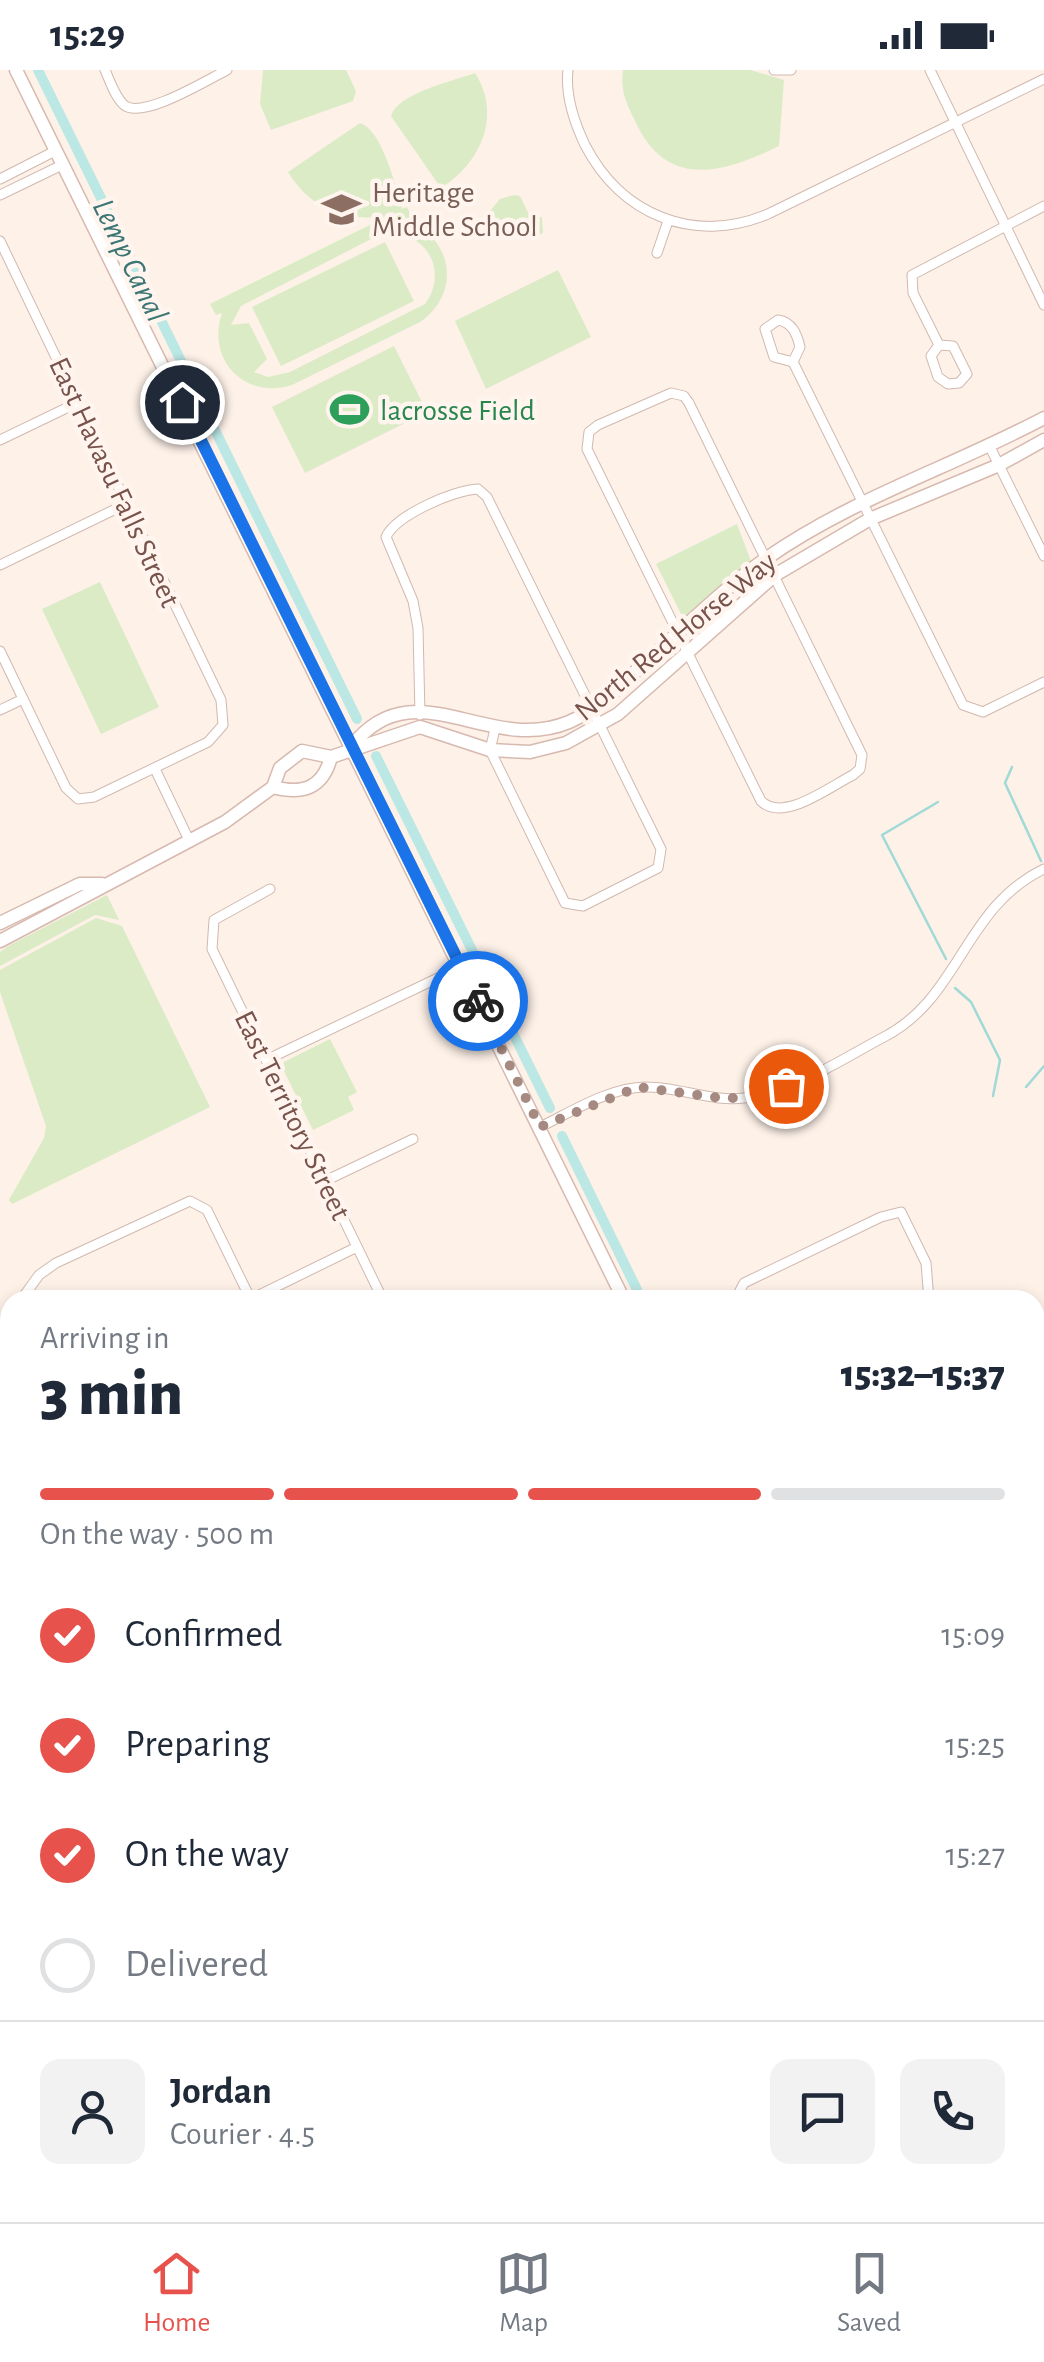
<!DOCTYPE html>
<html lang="en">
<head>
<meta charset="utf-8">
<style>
	:root { --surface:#fff; --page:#f2f2f3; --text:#1f2937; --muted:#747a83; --line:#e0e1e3; --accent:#e7534c }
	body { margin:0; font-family:"Alegreya Sans",sans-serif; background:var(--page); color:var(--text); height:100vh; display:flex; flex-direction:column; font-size:38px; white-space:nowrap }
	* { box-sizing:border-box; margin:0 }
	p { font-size:32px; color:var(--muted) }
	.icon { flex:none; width:55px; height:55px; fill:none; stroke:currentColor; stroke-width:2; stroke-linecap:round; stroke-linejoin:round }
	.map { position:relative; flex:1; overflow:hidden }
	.side { position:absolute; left:0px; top:1220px; width:1045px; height:932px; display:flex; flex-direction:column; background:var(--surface); border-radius:30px 30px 0 0; box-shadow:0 5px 15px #0003 }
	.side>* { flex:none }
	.pin { position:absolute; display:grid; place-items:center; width:85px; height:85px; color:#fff; margin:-42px; border:5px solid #fff; border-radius:50%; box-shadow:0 2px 10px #0007 }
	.courier { position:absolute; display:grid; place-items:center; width:100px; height:100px; margin:-50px; border:8px solid #1a73e8; border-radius:50%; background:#fff; color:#222; box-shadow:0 2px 12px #0007 }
	.overview em { font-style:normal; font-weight:800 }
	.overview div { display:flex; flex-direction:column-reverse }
	.overview { display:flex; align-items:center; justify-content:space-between; height:170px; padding:0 40px }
	h1 { font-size:65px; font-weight:800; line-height:75px }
	.bar { display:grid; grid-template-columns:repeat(4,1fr); gap:15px 10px; align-content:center; height:120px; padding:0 40px }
	.bar i { height:12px; border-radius:8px; background:var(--line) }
	.bar .active { background:var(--accent) }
	.bar p { grid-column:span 4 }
	.line { display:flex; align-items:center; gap:25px; padding:0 40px; border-top:2px solid var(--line) }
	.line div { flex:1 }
	.round { display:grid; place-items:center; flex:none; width:105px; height:105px; border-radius:20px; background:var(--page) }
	ol { padding:0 40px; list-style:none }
	li { display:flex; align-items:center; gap:30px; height:110px }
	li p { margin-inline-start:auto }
	li .icon { padding:10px; border-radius:50%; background:var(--accent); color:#fff; stroke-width:4 }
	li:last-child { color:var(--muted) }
	li i { width:55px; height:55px; border:5px solid var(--line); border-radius:50% }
	.status { display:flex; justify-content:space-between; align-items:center; height:70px; padding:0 50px; background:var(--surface); direction:ltr }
	.status svg { height:28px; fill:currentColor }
	.menu { display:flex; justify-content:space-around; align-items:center; height:140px; border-top:2px solid var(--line); background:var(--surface); font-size:28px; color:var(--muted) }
	.menu a { display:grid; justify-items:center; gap:5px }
	.menu .active { color:var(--accent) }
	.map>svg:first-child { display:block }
</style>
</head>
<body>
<div class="status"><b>15:29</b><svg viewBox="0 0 49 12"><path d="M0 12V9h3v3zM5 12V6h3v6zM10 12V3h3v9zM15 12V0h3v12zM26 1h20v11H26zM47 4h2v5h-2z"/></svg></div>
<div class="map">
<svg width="1044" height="2152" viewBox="0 0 1044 2152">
	<rect width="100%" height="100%" fill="#fdf1e8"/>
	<g fill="#dbebc5" fill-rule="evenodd">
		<path d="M263,0H346L356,21L353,31L271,60L260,34Z"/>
		<path d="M623,0H750L784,10L779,76C726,102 668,121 636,53C627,35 620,21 623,0Z"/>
		<path d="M475,3C502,45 481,93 441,118L391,46C398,23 451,12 475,3Z"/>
		<path d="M360,53C382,60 395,114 402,139L407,137L412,148L407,152C454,168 461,224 420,252L292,315C245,330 206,290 222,243L216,245L210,234L386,147C345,150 312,141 288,102ZM397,163C432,170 446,205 425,234L290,302L268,307L254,302L267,289L249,253L231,255L241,236L375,167Z"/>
		<path d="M514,125L520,126L531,149L542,147L543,163L534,167L529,157L505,170L493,159L490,141L500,129Z"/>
		<path d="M385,172L414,231L281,296L252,237Z"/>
		<path d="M558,200L591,267L486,319L455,251Z"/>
		<path d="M394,276L427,342L305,403L272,337Z"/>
		<path d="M737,454L752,494L690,548L681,544L656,494Z"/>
		<path d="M100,512L159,637L101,664L42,539Z"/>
		<path d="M107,825L119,850L95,845L0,896V882L8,876Z"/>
		<path d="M96,848L122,856L210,1037L12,1134L9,1130L44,1068L46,1056L0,922V900Z"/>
		<path d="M330,969L357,1022L348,1027L354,1040L313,1060L282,997L284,992Z"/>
	</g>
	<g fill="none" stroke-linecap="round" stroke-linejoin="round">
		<g stroke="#a1d9d7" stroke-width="2.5">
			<path d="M1012,697L1005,713L1041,791"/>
			<path d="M938,732L882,765L946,889"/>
			<path d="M955,918L971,932L1000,990L993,1026"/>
			<path d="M1026,1017L1044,996"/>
		</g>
		<g stroke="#bbe7e5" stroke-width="10">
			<path d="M38,0L357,649"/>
			<path d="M376,686L550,1038"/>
			<path d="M562,1066L642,1230"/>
			<path d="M1035,2142L1039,2152"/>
		</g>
		<defs>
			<g id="street">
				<path d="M105,0C110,11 115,27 124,35C142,50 207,10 227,0"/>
				<path d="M568,0C565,26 574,52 585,75C621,145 694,175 768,144L1044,9"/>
				<path d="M774,0H791"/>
				<path d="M930,0L1044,235"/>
				<path d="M0,109L55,81"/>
				<path d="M0,125L62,95"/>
				<path d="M0,171L221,630L223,655L208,672L94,727L78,729L66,718L0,581"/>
				<path d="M657,183L668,151"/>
				<path d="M778,250C792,252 797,264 800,277L793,292L774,287L765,259Z"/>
				<path d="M939,275L931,286L938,307L948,314L959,313L967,304L953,276L939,275L913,223L912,205L1044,136"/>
				<path d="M793,292L963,635L983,642L1044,612"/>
				<path d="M671,323L684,326L689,333L862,685L860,699L853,705C829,717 783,753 761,731L587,379L589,362L598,355Z"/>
				<path d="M0,370L79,332"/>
				<path d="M990,377L1044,486"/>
				<path d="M0,495L124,435"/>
				<path d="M0,640L23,629"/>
				<path d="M420,645L418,558L413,531L386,467C396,445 454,420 478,419L487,427L661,779L658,798L583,836L565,833L490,680L495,659"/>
				<path d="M155,699L189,770"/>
				<path d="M270,819L214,850L212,879L383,1230"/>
				<path d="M266,990L461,897"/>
				<path d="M540,1057C571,1042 610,1017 646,1017C680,1017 711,1032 744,1028C792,1023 842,989 884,967C960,928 964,837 1044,799"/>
				<path d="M325,1111L413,1069"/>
				<path d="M21,1230L39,1205L56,1193L190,1131L207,1140L251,1230"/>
				<path d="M249,1230L357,1177"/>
				<path d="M434,1230L435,1229"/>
				<path d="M735,1230L744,1213L881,1147L901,1142L926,1193L929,1230"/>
				<path d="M1035,1252H1044"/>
				<path d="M0,1258L10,1245"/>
				<path d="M0,1421H10"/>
				<path d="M0,1635L10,1630"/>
				<path d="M0,1786L10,1781"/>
				<path d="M0,1819L10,1839"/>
				<path d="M1035,2033L1044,2023"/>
				<path d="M0,2119L10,2140"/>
				<path d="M307,2142L312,2152"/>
				<path d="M536,2142L548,2152"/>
				<path d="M789,2142L794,2152"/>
				<path d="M961,2142L965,2152"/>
				<path d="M581,2152L591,2142"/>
				<path d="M830,2152L850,2142"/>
			</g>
			<g id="secondary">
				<path d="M16,0L624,1230"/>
				<path d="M351,677C414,596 488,686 569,652C595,641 615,621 635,602C678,564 720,521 767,488C853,428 952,397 1044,348"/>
				<path d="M273,717C303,725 323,718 331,687"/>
				<path d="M0,853L80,814H102"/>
				<path d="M0,871L225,752L273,717L280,698L302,681L331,687L420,657L490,680L530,682L566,673L618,644L775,505L870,449L999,395L1044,370"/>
				<path d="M1035,1584L1044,1579"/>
				<path d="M1035,2082L1044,2100"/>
				<path d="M0,2089L10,2085"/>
			</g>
		</defs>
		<use href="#street" stroke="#d1b9af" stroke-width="11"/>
		<use href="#secondary" stroke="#d7b9af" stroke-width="15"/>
		<use href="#street" stroke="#fff" stroke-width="9"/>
		<use href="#secondary" stroke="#fff" stroke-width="12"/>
	</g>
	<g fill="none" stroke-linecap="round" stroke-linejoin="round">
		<path stroke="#a68a82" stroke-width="10" stroke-dasharray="0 18" d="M478,931L540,1057L638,1017L728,1029L786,1016"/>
		<path stroke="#1a73e8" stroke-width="12" d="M182,332L478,931"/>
	</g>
	<defs>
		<symbol id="school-bare" viewBox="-9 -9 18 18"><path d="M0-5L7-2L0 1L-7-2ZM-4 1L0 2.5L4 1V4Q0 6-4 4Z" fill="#8d6e63" stroke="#fff5ee" stroke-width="2.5" paint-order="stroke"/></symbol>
		<symbol id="stadium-bare" viewBox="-9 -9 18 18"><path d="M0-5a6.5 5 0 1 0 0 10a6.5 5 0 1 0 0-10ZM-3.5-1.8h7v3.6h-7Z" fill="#2e9e5b" stroke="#fff5ee" stroke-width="2.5" paint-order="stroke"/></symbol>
	</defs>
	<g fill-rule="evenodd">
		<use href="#school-bare" x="314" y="112" width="55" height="55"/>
		<use href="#stadium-bare" x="322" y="312" width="55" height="55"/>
	</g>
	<g text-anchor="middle" stroke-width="9" stroke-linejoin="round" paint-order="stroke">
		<g font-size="30" fill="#785e54" stroke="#fff5ee" text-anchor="start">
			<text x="372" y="132">Heritage<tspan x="372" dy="34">Middle School</tspan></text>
		</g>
		<g font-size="30" fill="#27864d" stroke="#fff5ee" text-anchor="start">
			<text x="380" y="350">lacrosse Field</text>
		</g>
		<g font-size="30" fill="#77534b" stroke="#fff5ee">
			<text transform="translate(115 412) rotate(65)" y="10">East Havasu Falls Street</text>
			<text transform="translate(675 566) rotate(-39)" y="10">North Red Horse Way</text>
			<text transform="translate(293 1045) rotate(64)" y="10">East Territory Street</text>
		</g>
		<g font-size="32" font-style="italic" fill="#3b7574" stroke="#fff5ee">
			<text transform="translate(131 190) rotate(64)" y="11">Lemp Canal</text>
		</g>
	</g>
</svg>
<div class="pin" style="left:786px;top:1016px;background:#ea580c"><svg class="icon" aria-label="bag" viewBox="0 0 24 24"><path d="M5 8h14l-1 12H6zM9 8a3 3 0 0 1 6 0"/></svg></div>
<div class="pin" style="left:182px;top:332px;background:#1f2937"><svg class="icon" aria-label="home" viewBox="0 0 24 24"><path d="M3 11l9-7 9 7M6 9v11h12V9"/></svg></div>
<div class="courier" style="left:478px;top:931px"><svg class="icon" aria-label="bike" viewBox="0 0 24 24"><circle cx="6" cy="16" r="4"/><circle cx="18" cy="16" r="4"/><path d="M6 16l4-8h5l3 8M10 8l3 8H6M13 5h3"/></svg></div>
<section class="side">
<div class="overview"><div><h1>3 min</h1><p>Arriving in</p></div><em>15:32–15:37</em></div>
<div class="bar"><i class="active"></i><i class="active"></i><i class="active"></i><i></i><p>On the way · 500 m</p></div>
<ol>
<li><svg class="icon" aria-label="check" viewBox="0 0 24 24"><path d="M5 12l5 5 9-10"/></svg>Confirmed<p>15:09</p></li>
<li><svg class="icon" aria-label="check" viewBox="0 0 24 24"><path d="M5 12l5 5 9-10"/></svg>Preparing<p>15:25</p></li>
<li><svg class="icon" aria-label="check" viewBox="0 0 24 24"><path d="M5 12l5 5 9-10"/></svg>On the way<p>15:27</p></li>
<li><i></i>Delivered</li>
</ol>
<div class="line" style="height:180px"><a class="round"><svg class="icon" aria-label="person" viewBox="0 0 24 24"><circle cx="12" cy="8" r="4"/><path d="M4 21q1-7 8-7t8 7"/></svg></a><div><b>Jordan</b><p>Courier · 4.5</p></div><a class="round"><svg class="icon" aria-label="chat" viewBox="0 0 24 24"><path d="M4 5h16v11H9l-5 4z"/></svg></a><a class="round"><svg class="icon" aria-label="phone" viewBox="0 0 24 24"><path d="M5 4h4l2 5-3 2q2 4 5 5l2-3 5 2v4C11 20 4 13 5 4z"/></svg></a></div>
</section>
</div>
<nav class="menu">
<a class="active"><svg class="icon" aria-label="home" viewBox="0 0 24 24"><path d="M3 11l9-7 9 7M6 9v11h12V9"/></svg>Home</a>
<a><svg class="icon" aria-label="map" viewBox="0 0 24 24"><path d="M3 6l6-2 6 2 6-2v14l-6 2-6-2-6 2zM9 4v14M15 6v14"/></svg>Map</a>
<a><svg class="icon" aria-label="saved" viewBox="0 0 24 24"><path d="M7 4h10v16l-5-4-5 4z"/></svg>Saved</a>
</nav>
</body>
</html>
